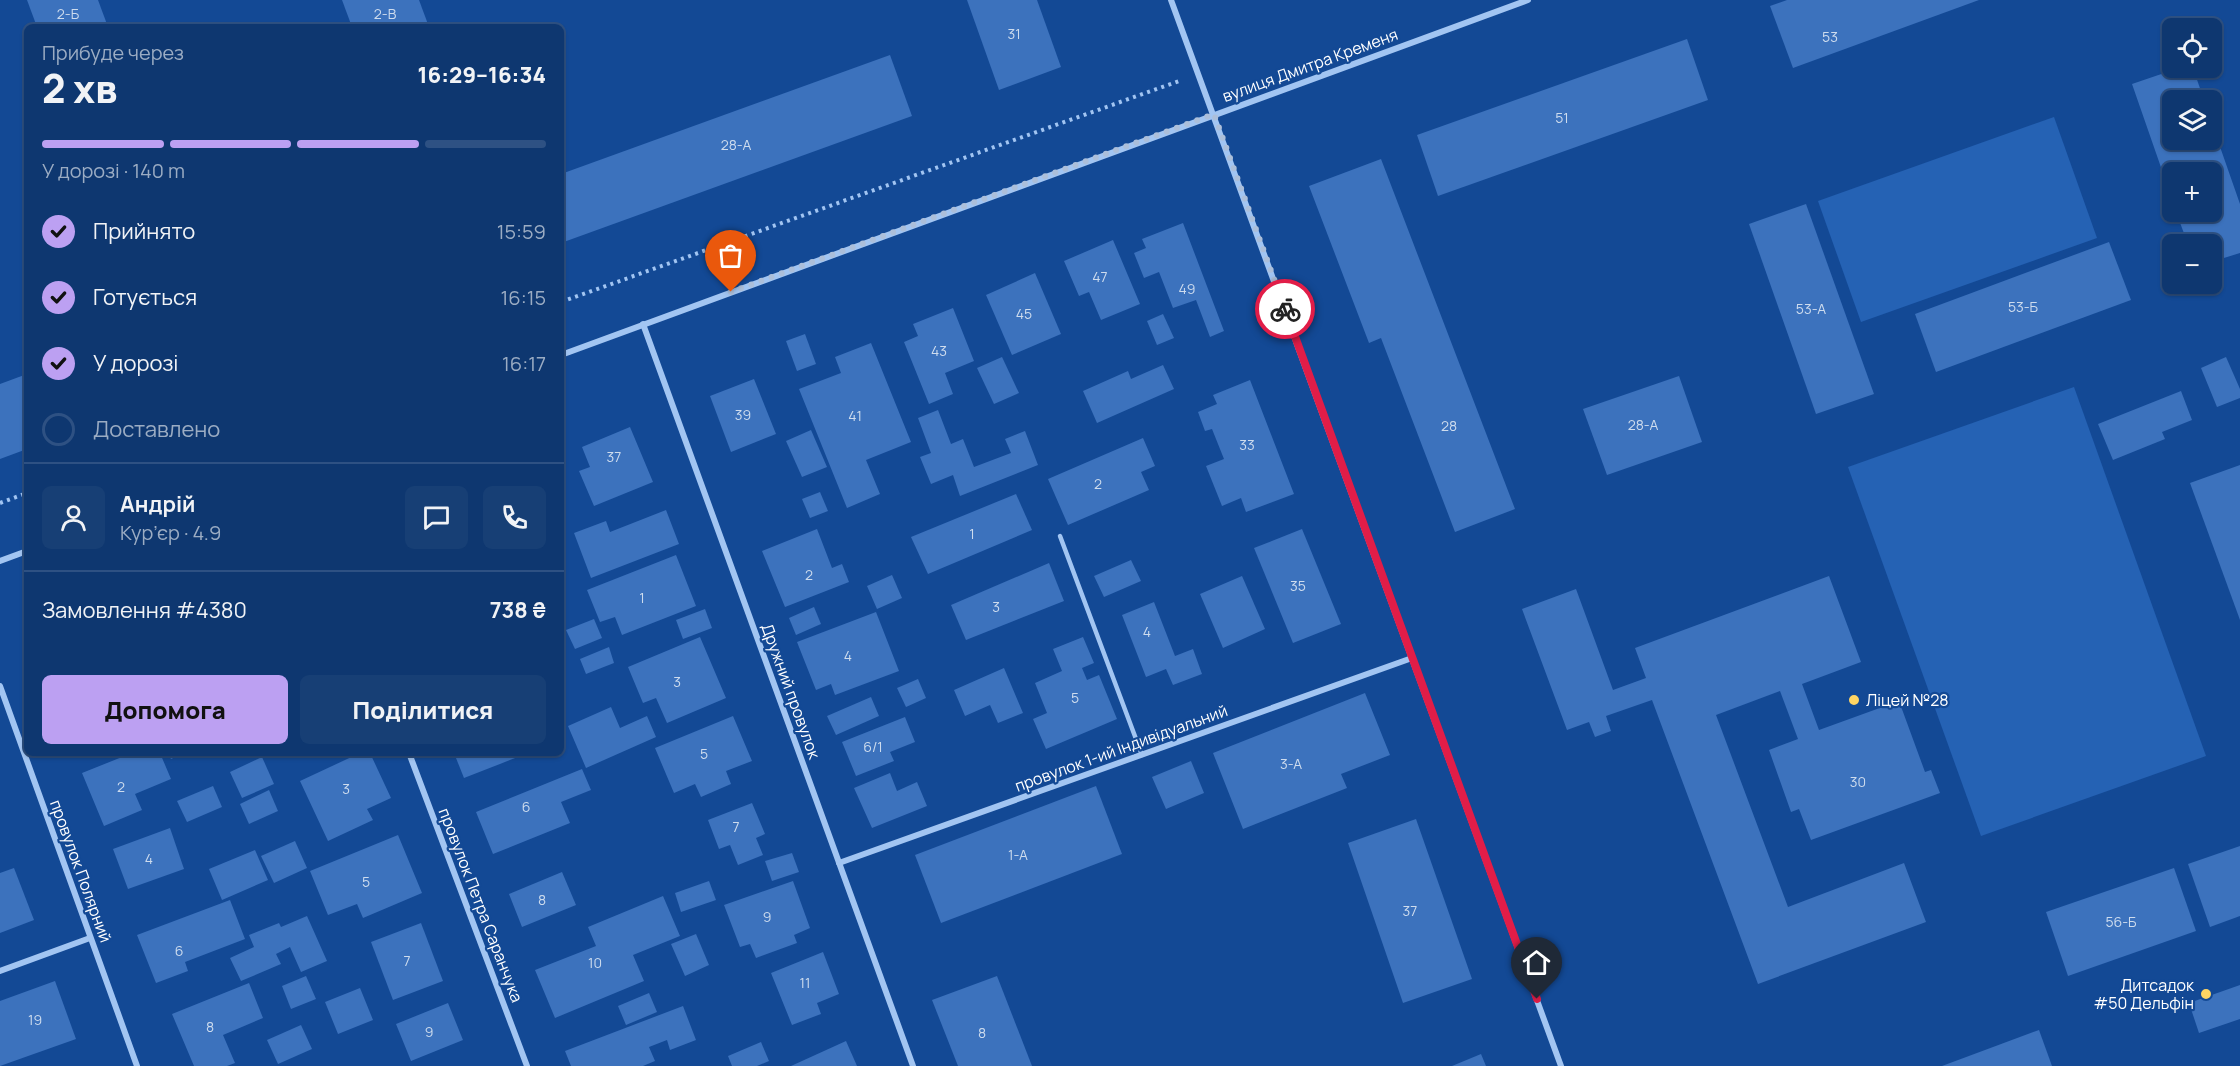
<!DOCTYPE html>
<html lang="uk">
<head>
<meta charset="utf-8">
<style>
	:root { --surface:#0e3770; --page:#173f75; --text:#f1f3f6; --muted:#9bacc3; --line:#2e5183; --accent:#bca0f2 }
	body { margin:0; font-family:Manrope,sans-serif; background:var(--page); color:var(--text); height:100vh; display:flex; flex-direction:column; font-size:22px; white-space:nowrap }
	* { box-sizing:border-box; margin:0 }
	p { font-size:20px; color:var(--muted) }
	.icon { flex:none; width:33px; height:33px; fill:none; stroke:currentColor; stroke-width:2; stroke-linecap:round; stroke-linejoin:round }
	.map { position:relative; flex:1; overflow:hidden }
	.drawer { position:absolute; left:24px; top:24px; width:540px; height:732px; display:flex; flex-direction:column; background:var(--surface); border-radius:9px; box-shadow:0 2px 4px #0004,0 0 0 2px var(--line) }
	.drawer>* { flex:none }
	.fabs { position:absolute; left:2162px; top:18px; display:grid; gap:12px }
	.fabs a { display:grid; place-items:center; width:60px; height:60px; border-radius:9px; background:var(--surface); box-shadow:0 2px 4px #0004,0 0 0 2px var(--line); font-size:30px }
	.pin { position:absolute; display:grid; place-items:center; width:51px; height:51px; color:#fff; margin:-62px -26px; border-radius:50% 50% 50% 0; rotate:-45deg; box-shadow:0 0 6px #0007 }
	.pin .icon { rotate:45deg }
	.courier { position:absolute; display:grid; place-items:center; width:60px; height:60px; margin:-30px; border:4px solid #e11d48; border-radius:50%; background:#fff; color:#222; box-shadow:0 2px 8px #0007 }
	.headline em { font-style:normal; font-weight:800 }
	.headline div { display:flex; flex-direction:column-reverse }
	.headline { display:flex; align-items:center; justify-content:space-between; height:102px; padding:0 18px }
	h1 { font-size:39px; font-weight:800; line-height:45px }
	.bar { display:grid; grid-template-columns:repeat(4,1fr); gap:9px 6px; align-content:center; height:72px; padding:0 18px }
	.bar i { height:8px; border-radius:4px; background:var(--line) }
	.bar .on { background:var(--accent) }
	.bar p { grid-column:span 4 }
	.line { display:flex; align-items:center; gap:15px; padding:0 18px; border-top:2px solid var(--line) }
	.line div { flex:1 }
	.round { display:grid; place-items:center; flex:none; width:63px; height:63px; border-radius:9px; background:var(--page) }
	ol { padding:0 18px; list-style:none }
	li { display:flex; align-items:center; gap:18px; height:66px }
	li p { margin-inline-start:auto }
	li .icon { padding:6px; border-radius:50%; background:var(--accent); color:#111; stroke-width:4 }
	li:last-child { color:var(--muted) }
	li i { width:33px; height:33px; border:3px solid var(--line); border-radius:50% }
	.primary-button { display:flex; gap:12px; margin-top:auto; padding:12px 18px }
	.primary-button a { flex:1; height:69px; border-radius:9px; background:var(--accent); color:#111; font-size:24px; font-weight:800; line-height:69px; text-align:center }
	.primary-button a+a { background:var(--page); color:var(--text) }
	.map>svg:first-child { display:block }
</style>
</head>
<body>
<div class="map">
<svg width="2240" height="1066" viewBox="0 0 2240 1066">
	<rect width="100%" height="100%" fill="#134995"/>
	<g fill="#2562b4">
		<path d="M2054,117L2097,238L1861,322L1818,201Z"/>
		<path d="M2074,387L2206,756L1981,836L1848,467Z"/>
	</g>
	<g fill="#3c72bd">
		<path d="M27,0H98L108,27H37Z"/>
		<path d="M342,0H419L429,27H352Z"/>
		<path d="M967,0H1037L1061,67L999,90Z"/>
		<path d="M1787,0H1979L1793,68L1770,6Z"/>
		<path d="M1687,39L1708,100L1438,196L1417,135Z"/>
		<path d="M890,55L912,116L561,243V174Z"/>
		<path d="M2179,68H2193L2204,100H2172V140H2211V121L2240,204V253L2211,262V244H2188L2176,212H2211V172H2172V199L2132,84Z"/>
		<path d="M1381,159L1515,509L1455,532L1381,338L1369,343L1309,186Z"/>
		<path d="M1806,204L1874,394L1816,414L1749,224Z"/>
		<path d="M1183,223L1224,331L1210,337L1196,300L1173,308L1159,272L1144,278L1134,253L1146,248L1142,239Z"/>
		<path d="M1113,240L1140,304L1101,320L1089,292L1079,296L1064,261Z"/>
		<path d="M2109,242L2131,300L1936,372L1915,314Z"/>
		<path d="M1035,273L1061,334L1012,355L986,295Z"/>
		<path d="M953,308L974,361L945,373L953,394L929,404L904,342L918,336L913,324Z"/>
		<path d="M1163,314L1174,338L1157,345L1147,321Z"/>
		<path d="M805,334L816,364L797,371L786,341Z"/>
		<path d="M871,343L911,442L866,460L880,494L847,508L799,389L841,373L835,357Z"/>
		<path d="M1002,357L1019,393L994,404L977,368Z"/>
		<path d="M2226,357L2240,389V398L2217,407L2201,368Z"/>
		<path d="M1163,365L1174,389L1097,423L1083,391L1128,371L1131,379Z"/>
		<path d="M27,374V449L0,459V384Z"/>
		<path d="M1679,376L1702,442L1607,475L1583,409Z"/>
		<path d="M754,379L776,434L731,452L710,396Z"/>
		<path d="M1250,380L1294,494L1246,512L1241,498L1222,506L1206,466L1224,459L1212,429L1205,431L1198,412L1217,404L1213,395Z"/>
		<path d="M2181,391L2192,420L2162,432L2165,439L2113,460L2098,424Z"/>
		<path d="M938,410L951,444L963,439L974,467L1011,453L1005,439L1025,431L1038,465L960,496L953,475L931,484L920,457L931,453L918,418Z"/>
		<path d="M630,427L653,482L594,506L579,471L590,467L582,447Z"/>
		<path d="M811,430L827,467L802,477L786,441Z"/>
		<path d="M1143,438L1155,466L1141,472L1149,490L1068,525L1048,479Z"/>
		<path d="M2240,465V620L2190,483Z"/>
		<path d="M820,492L828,511L810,518L802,499Z"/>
		<path d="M1016,494L1032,530L928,574L911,537Z"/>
		<path d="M666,510L679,544L591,578L574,533L606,521L610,532Z"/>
		<path d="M817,529L832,568L842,564L849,582L785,607L762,551Z"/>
		<path d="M1302,529L1341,624L1293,643L1254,548Z"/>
		<path d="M676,555L696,606L622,635L615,617L600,622L587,590Z"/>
		<path d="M1131,560L1141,581L1104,597L1094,576Z"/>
		<path d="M1049,563L1064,601L966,640L951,605Z"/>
		<path d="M892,575L902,598L877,609L867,586Z"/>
		<path d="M1242,576L1265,629L1223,648L1200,594Z"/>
		<path d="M1829,576L1861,662L1802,684L1819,730L1899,701L1925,772L1931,770L1940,793L1811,840L1799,809L1791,812L1769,750L1798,739L1780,691L1716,715L1788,907L1904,863L1926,922L1758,984L1652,700L1606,716L1611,731L1595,737L1589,722L1567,730L1522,609L1576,589L1613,690L1646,678L1635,648Z"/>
		<path d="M1154,602L1175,656L1193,649L1202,674L1173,685L1166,669L1146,677L1122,615Z"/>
		<path d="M814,607L821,624L796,635L789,618Z"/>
		<path d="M705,609L712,628L683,639L676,620Z"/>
		<path d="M876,612L899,671L835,695L831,684L816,690L797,642Z"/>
		<path d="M594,619L602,638L575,649L566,630Z"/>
		<path d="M700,637L726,698L667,723L656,698L643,703L628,667Z"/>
		<path d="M1083,637L1094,663L1082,668L1087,680L1099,675L1117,719L1046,749L1033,719L1047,713L1035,683L1062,671L1053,649Z"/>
		<path d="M609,647L614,663L586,674L580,659Z"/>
		<path d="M1004,668L1023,713L998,723L990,705L965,716L954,690Z"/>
		<path d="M918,679L926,698L906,707L897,688Z"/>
		<path d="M1365,693L1390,755L1341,774L1347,788L1243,829L1213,753Z"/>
		<path d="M871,697L879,716L836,735L827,716Z"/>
		<path d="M611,707L620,728L647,716L656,737L586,768L568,726Z"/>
		<path d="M733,716L752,761L726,771L731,784L701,797L695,784L674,793L655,748Z"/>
		<path d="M905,717L915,742L890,752L894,761L856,776L842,742Z"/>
		<path d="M132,753H160L171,779L135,794L142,810L104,826L82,773Z"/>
		<path d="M168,753H184L171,759Z"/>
		<path d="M360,753H370L391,798L367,809L373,820L328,841L300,781Z"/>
		<path d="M454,753H522L523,755L464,778Z"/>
		<path d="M262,757L274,784L242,798L230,772Z"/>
		<path d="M1191,761L1204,793L1166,809L1152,777Z"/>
		<path d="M582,769L591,790L561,802L570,823L493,854L476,812Z"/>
		<path d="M890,773L897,791L917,782L927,806L872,828L854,788Z"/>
		<path d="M213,786L222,807L187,822L177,801Z"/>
		<path d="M1096,786L1122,854L941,923L915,855Z"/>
		<path d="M269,790L278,811L249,824L240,804Z"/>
		<path d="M752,803L765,834L756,838L763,855L738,865L730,845L719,849L708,820Z"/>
		<path d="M1416,819L1472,979L1403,1003L1348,843Z"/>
		<path d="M170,828L184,869L128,889L113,849Z"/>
		<path d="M398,835L422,893L363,918L357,904L328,915L310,871Z"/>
		<path d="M295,841L307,868L274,883L261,856Z"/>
		<path d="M2240,846V916L2210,927L2188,864Z"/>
		<path d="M255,850L268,880L222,900L209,869Z"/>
		<path d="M792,853L799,872L772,881L765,861Z"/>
		<path d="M14,868L34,920L0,933V873Z"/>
		<path d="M2174,868L2196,931L2068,976L2046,912Z"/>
		<path d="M562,872L576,905L522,927L509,894Z"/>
		<path d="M709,881L716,900L681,912L675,893Z"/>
		<path d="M793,881L810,928L794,935L797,943L756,958L750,944L740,947L724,905Z"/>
		<path d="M663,896L680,936L633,955L644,981L555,1018L535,970L596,946L588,927Z"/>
		<path d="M230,900L245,939L185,962L188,971L156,983L137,935Z"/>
		<path d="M307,916L327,961L301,972L290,947L276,954L281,964L241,981L230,958L254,947L249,935L279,923L281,927Z"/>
		<path d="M421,923L443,981L393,1000L371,942Z"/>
		<path d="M696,934L709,965L685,976L671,944Z"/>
		<path d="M823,952L839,994L817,1003L821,1014L792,1025L771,973Z"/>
		<path d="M306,976L316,999L291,1009L282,986Z"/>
		<path d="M997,976L1032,1066H958L932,1000Z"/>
		<path d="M55,981L76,1039L0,1066V1001Z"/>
		<path d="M249,983L263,1018L223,1035L235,1063L227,1066H194L172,1014Z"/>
		<path d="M2240,985V1019L2199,1033L2189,1003Z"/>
		<path d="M360,988L373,1020L338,1034L325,1002Z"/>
		<path d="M649,993L657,1012L626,1025L618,1006Z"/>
		<path d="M448,1003L463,1040L411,1061L396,1024Z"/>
		<path d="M683,1006L696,1040L670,1050L667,1040L649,1047L655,1061L643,1066H571L565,1051Z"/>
		<path d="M301,1025L312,1049L278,1064L267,1040Z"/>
		<path d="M2039,1030L2052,1066H1942Z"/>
		<path d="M846,1041L857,1066H791Z"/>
		<path d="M761,1042L769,1061L757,1066H732L728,1056Z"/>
		<path d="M1481,1054L1486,1066H1452Z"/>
	</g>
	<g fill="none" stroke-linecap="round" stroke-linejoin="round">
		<g stroke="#a2c5f2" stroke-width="4" stroke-dasharray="3 4.5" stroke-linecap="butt">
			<path d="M561,302L1179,81"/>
			<path d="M0,503L27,493"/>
		</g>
		<path stroke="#a2c5f2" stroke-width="4.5" d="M1060,536L1142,755"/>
		<g stroke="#a2c5f2" stroke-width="6">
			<path d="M1171,0L1561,1066"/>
			<path d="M643,324L913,1066"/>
			<path d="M561,355L1528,0"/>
			<path d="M0,561L27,551"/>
			<path d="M0,686L137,1066"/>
			<path d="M409,753L527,1066"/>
			<path d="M839,863L1412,658"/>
			<path d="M0,971L90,938"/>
		</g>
	</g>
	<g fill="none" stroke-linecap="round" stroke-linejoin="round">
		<path stroke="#acbfda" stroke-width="6" stroke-dasharray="0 10.8" d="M731,292L1214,114L1285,309"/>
		<path stroke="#e11d48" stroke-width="8" d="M1285,309L1537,999"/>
	</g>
	<g fill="#ffd563" stroke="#134995" stroke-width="2">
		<circle cx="1854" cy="700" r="6"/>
		<circle cx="2206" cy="994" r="6"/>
	</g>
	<g text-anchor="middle" stroke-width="4.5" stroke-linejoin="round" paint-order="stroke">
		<g font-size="14" fill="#cedcee">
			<text x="68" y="19">2-Б</text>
			<text x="385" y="19">2-В</text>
			<text x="1014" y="39">31</text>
			<text x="1830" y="42">53</text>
			<text x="1562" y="123">51</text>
			<text x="736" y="150">28-А</text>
			<text x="1100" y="282">47</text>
			<text x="1187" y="294">49</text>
			<text x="2023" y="312">53-Б</text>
			<text x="1811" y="314">53-А</text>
			<text x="1024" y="319">45</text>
			<text x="939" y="356">43</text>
			<text x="743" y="420">39</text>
			<text x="855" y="421">41</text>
			<text x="1643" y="430">28-А</text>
			<text x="1449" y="431">28</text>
			<text x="1247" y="450">33</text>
			<text x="614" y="462">37</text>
			<text x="1098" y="489">2</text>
			<text x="972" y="539">1</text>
			<text x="809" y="580">2</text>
			<text x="1298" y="591">35</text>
			<text x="642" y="603">1</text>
			<text x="996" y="612">3</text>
			<text x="1147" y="637">4</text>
			<text x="848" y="661">4</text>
			<text x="677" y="687">3</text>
			<text x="1075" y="703">5</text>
			<text x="873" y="752">6/1</text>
			<text x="704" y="759">5</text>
			<text x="1291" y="769">3-А</text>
			<text x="1858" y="787">30</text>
			<text x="121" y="792">2</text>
			<text x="346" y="794">3</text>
			<text x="526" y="812">6</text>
			<text x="736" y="832">7</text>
			<text x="1018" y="860">1-А</text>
			<text x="149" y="864">4</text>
			<text x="366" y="887">5</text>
			<text x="542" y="905">8</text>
			<text x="1410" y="916">37</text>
			<text x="767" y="922">9</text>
			<text x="2121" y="927">56-Б</text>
			<text x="179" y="956">6</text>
			<text x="407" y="966">7</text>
			<text x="595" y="968">10</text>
			<text x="805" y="988">11</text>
			<text x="35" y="1025">19</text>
			<text x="210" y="1032">8</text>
			<text x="429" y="1037">9</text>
			<text x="982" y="1038">8</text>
		</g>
		<g font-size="16" fill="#fff" stroke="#134995">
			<text transform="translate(1310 65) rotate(-20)" y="6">вулиця Дмитра Кременя</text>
			<text transform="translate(791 691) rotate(70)" y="6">Дружний провулок</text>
			<text transform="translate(1121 748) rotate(-20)" y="6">провулок 1-ий Індивідуальний</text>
			<text transform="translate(81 871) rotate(70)" y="6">провулок Полярний</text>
			<text transform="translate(481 905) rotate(69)" y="6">провулок Петра Саранчука</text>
		</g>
		<g font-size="16" fill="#fff" stroke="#134995" text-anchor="start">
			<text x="1866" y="706">Ліцей №28</text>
			<text x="2194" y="991" text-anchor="end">Дитсадок<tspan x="2194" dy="18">#50 Дельфін</tspan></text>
		</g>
	</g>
</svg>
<div class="fabs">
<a><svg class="icon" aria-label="locate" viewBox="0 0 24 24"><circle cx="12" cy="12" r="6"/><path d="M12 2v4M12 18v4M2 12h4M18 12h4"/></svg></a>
<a><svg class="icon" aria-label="layers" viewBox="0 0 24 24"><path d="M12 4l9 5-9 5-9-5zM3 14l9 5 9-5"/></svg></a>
<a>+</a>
<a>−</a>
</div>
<div class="pin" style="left:731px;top:292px;background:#ea580c"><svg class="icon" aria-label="bag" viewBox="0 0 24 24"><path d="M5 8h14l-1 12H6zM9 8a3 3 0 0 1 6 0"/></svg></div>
<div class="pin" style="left:1537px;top:999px;background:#1f2937"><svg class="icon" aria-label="home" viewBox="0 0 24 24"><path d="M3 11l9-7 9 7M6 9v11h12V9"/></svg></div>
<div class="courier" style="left:1285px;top:309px"><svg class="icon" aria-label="bike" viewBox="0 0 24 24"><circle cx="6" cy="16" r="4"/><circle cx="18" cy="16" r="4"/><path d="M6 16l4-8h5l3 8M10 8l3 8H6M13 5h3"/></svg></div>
<section class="drawer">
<div class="headline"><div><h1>2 хв</h1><p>Прибуде через</p></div><em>16:29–16:34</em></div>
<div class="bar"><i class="on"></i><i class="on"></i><i class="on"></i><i></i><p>У дорозі · 140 m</p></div>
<ol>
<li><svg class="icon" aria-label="check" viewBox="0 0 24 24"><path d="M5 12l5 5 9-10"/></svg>Прийнято<p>15:59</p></li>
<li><svg class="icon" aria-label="check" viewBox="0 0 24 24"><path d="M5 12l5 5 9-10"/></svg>Готується<p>16:15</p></li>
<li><svg class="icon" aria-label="check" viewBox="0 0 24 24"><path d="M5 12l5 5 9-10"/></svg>У дорозі<p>16:17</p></li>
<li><i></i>Доставлено</li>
</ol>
<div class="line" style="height:108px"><a class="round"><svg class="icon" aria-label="person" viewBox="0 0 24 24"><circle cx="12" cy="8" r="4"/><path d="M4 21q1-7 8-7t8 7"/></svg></a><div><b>Андрій</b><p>Кур’єр · 4.9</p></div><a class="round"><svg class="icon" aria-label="chat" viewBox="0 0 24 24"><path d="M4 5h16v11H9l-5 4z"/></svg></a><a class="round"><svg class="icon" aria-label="phone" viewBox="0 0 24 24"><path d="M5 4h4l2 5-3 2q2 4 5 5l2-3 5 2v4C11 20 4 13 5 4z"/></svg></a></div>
<div class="line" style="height:78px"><div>Замовлення #4380</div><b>738 ₴</b></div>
<div class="primary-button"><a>Допомога</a><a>Поділитися</a></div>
</section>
</div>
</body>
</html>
